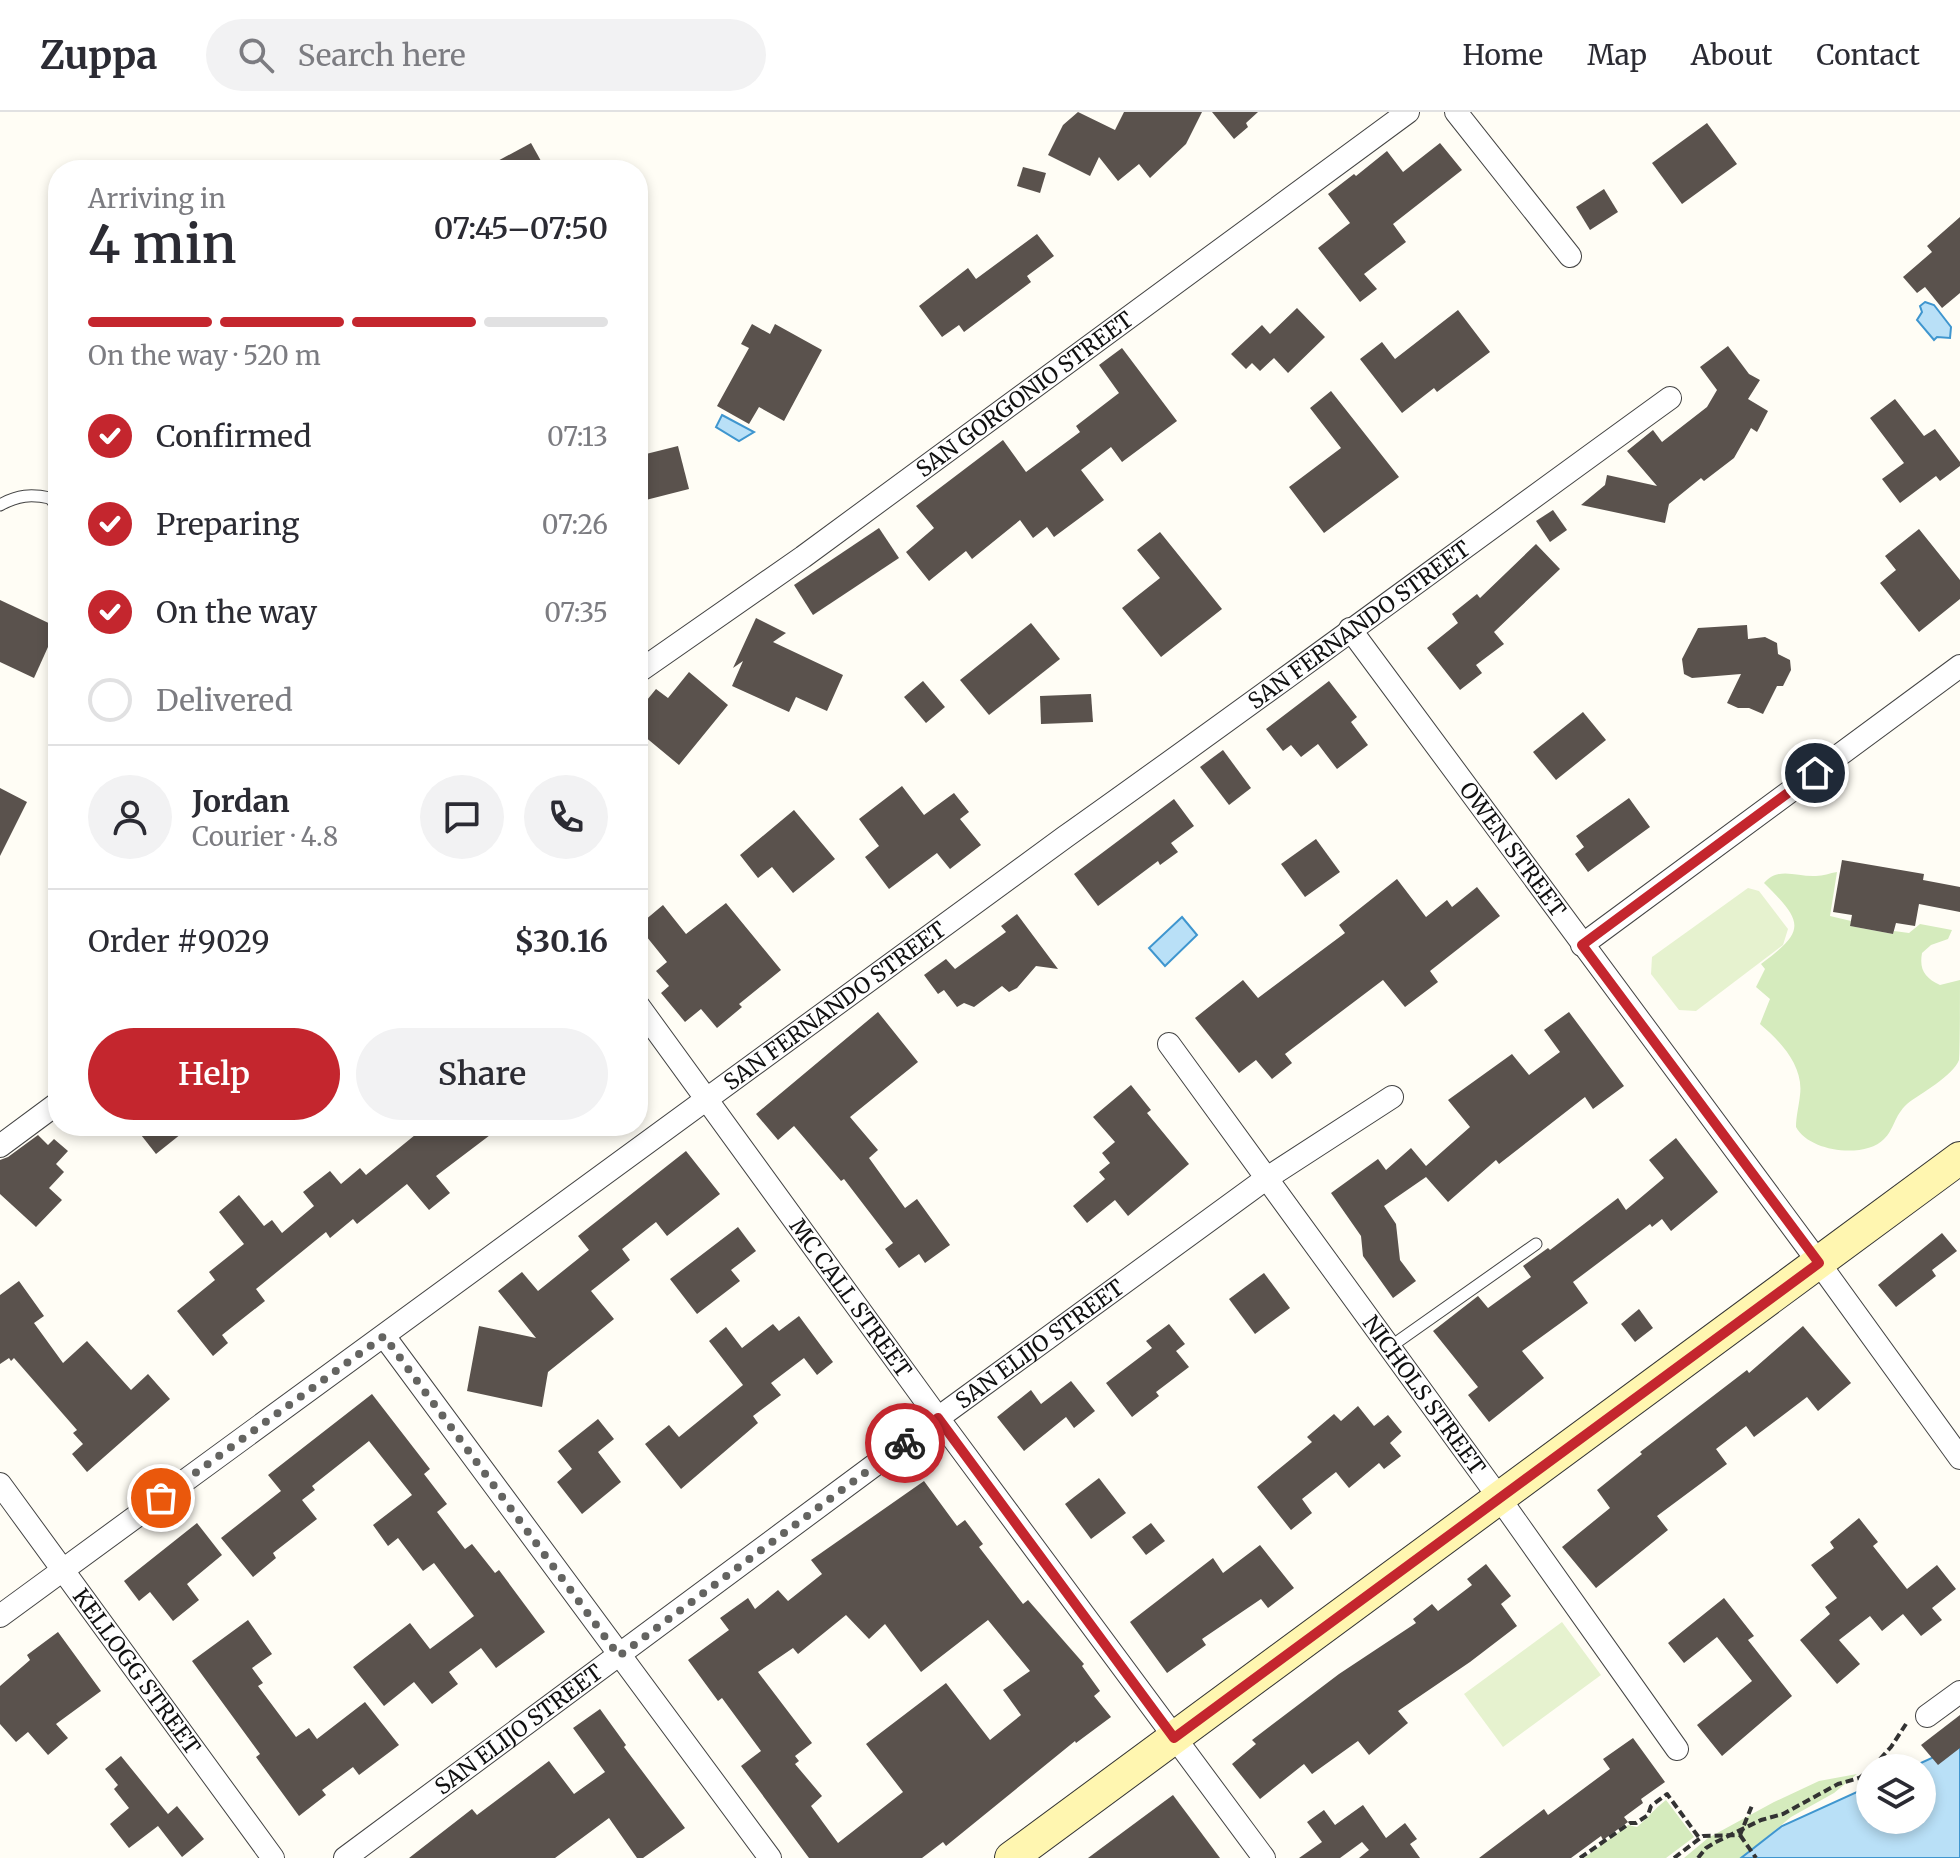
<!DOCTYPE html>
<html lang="en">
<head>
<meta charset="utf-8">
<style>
	:root { --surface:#fff; --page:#f2f2f3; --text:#2b2b33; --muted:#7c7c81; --line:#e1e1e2; --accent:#c4262e }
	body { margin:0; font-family:Merriweather,serif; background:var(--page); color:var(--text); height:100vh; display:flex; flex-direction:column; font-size:30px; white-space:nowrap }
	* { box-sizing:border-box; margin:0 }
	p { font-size:26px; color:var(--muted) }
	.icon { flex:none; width:44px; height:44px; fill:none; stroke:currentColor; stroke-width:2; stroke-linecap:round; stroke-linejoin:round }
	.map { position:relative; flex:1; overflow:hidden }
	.side { position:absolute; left:48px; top:48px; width:600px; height:976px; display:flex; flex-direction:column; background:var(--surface); border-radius:32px; box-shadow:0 4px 12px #0003 }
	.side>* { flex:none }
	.tools { position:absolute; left:1856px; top:1642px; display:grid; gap:16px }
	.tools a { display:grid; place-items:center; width:80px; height:80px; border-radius:50%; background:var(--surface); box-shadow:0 4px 12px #0003; font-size:40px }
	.pin { position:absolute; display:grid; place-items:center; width:68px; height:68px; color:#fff; margin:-34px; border:4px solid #fff; border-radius:50%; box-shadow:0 2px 8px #0007 }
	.courier { position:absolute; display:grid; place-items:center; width:80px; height:80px; margin:-40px; border:6px solid #c4262e; border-radius:50%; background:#fff; color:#222; box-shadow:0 2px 10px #0007 }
	.overview em { font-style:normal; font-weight:600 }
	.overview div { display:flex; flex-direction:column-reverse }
	.overview { display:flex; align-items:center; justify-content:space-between; height:136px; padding:0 40px }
	h1 { font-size:52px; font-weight:600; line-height:60px }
	.bar { display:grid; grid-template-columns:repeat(4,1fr); gap:12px 8px; align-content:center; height:96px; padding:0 40px }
	.bar i { height:10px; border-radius:6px; background:var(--line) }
	.bar .active { background:var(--accent) }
	.bar p { grid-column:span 4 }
	.line { display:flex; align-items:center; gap:20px; padding:0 40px; border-top:2px solid var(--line) }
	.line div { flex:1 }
	.round { display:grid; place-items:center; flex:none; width:84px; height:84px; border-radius:42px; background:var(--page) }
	ol { padding:0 40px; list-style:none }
	li { display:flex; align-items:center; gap:24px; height:88px }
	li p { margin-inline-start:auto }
	li .icon { padding:8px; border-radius:50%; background:var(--accent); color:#fff; stroke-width:4 }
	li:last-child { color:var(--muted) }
	li i { width:44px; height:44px; border:4px solid var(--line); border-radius:50% }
	.primary-button { display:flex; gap:16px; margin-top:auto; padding:16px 40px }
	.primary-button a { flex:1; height:92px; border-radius:48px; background:var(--accent); color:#fff; font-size:32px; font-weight:600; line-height:92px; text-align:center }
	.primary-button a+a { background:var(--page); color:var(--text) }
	header { display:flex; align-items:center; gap:48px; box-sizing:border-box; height:112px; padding:0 40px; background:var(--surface); border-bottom:2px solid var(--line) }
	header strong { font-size:38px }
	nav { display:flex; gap:44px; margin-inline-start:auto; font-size:28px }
	.search { width:560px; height:72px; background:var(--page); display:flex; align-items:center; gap:20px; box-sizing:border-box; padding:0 28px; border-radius:44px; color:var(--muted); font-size:30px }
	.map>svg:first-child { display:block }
</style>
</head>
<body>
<header>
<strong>Zuppa</strong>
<div class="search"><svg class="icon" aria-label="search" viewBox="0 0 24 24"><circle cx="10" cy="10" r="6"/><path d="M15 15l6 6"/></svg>Search here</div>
<nav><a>Home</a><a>Map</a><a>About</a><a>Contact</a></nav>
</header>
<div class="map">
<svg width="1960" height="1746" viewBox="0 0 1960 1746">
	<rect width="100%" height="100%" fill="#fffdf5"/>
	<g fill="#d5ebbd">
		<path d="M1837,760L1830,804L1851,809L1850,814L1893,822L1894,819L1909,821L1920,812L1952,818L1948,827L1931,833L1922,841C1919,858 1925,866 1940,873L1960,868C1960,881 1960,940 1959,948C1953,964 1921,981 1907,992C1894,1004 1894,1018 1884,1027C1865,1047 1809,1040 1796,1015C1796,1004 1799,994 1800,983C1804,954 1780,929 1760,912L1770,887L1756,875L1765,857L1761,852C1805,819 1805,811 1764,771C1779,754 1796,765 1816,764C1823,764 1830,761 1837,760Z"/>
		<path d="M1857,1662L1834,1681L1791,1705L1741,1746H1684L1708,1726L1774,1690L1819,1669Z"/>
		<path d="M1666,1688L1694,1725L1666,1746H1584L1628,1713L1637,1715C1648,1706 1654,1697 1666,1688Z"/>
	</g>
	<g fill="#e6f2cf">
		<path d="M1748,776L1759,779L1788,817L1783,833L1696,899L1679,898L1651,862L1652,845Z"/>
		<path d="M1562,1510L1601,1563L1503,1635L1464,1582Z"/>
	</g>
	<g fill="#b9e0f7" stroke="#3f96cf" stroke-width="2">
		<path d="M1925,190L1934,193L1951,215L1950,226L1937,225L1934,228L1917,208L1922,200L1920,194Z"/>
		<path d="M722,303L754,320L739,329L716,315Z"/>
		<path d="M1182,805L1197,823L1165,854L1149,836Z"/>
		<path d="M1960,1633V1746H1741L1782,1714L1870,1674V1708H1922V1656H1910Z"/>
	</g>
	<g fill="#5a524d" fill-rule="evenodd">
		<path d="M1078,0L1115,18L1124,0H1202L1186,32L1150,66L1139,52L1118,69L1099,45L1090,64L1048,43L1063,13Z"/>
		<path d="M1212,0H1258L1246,11L1248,15L1234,27Z"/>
		<path d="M1707,11L1737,52L1682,92L1652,51Z"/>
		<path d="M531,31L546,58H481Z"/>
		<path d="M1440,31L1462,58L1393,112L1406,130L1364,162L1377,177L1360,190L1318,136L1350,111L1328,82L1354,62L1356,64L1387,39L1403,60Z"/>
		<path d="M1023,55L1046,61L1040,81L1017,74Z"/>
		<path d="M1604,77L1618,100L1590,118L1576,95Z"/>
		<path d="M1960,105V181L1942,196L1925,175L1917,181L1903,165L1932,140L1927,134Z"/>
		<path d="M1037,122L1054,144L1027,164L1031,170L964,220L959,213L942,225L919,194L968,156L976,167Z"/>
		<path d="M1297,196L1325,225L1288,261L1274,246L1260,259L1252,251L1246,257L1231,242L1262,213L1270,222Z"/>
		<path d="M1458,198L1490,240L1437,280L1434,276L1402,301L1360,247L1382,230L1395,247Z"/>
		<path d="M752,212L770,222L775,212L822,238L784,309L759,295L749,312L717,294L749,236L741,232Z"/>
		<path d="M1728,234L1749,262L1760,268L1748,287L1768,299L1757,320L1751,316L1734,346L1704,369L1701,366L1669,392L1665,411L1581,393L1605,373L1607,363L1657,374L1627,339L1653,318L1662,330L1707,295L1717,278L1700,255Z"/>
		<path d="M1122,236L1177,309L1122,350L1111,335L1081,358L1104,388L1054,425L1047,415L1033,426L1020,408L972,447L966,439L929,469L906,440L934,416L916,394L1003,328L1026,360L1080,320L1076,314L1119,281L1099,253Z"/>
		<path d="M1331,279L1399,365L1324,421L1289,375L1341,336L1310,296Z"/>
		<path d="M1895,287L1924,324L1935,317L1960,350V354L1940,369L1936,364L1900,391L1882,367L1904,351L1870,306Z"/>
		<path d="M678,334L689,377L638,390V344Z"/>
		<path d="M1553,398L1567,418L1550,430L1536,409Z"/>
		<path d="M879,416L899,446L813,503L794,473Z"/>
		<path d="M1919,417L1960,468V487L1919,520L1880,471L1896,458L1885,444Z"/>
		<path d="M1160,420L1222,497L1161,545L1122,496L1160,466L1137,438Z"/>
		<path d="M1536,432L1560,457L1494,520L1504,532L1476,553L1482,561L1460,578L1427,536L1458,511L1452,502L1477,482L1480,486Z"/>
		<path d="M0,488L57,515L34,566L0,550Z"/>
		<path d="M756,506L786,521L773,530L843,563L827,599L796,585L789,600L732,574L743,549L733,556Z"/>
		<path d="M1031,511L1060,547L989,603L960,568Z"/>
		<path d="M1747,513L1748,527L1765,525L1777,531L1778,542L1790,548L1791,558L1783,574H1777L1763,602L1749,596H1738L1727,591L1741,562L1692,566L1684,562L1682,547L1698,516Z"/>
		<path d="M689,560L728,593L679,653L638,619V599L656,577L668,586Z"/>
		<path d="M923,569L945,595L926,611L904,585Z"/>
		<path d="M1329,569L1357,605L1351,610L1368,633L1337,657L1318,632L1301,645L1291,633L1283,639L1266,617Z"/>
		<path d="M1091,582L1093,610L1041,612L1040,584Z"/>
		<path d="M1583,600L1606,628L1556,668L1533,640Z"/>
		<path d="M1223,638L1251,676L1229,693L1200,655Z"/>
		<path d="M902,674L924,703L954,681L969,700L960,707L981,733L950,757L937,741L889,777L865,745L879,734L859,707Z"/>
		<path d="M0,676L27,690L0,744Z"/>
		<path d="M1629,686L1650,715L1588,760L1575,742L1584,735L1576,724Z"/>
		<path d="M1174,687L1194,714L1171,731L1178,740L1160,753L1158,749L1098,794L1074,762Z"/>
		<path d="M794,698L835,747L793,781L772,755L758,766L740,743Z"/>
		<path d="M1316,727L1340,760L1305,785L1281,752Z"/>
		<path d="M1842,748L1924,762L1923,768L1960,775V800L1919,792L1915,814L1896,811L1893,822L1850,814L1852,803L1833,800Z"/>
		<path d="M1397,767L1426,805L1447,788L1452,795L1477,775L1500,804L1430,859L1438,870L1405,895L1383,868L1285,942L1292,951L1272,967L1256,948L1239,961L1195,906L1243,868L1258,886L1345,821L1339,813Z"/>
		<path d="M726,791L781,858L739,892L742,895L717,916L701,897L685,910L661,881L669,874L656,859L667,850L638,814L663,793L686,822Z"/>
		<path d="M1017,802L1058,857L1036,854L1017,876L1009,880L1002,874L974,895L964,891L957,895L944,878L938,882L924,863L946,847L955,857L1006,820L1001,814Z"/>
		<path d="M878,900L918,950L850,1005L878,1038L869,1046L905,1096L917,1087L950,1133L925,1151L919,1142L899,1156L885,1137L893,1131L844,1067L841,1069L794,1014L778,1028L756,1002Z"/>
		<path d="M1569,900L1624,974L1593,997L1585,985L1499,1052L1496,1048L1448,1090L1426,1065L1384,1094L1396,1112L1400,1148L1416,1169L1393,1186L1363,1144L1361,1124L1331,1081L1378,1047L1386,1058L1411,1036L1426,1054L1470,1015L1448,988L1512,942L1529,963L1560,940L1544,918Z"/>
		<path d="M1131,973L1151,998L1147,1001L1189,1052L1128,1104L1115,1088L1087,1111L1073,1094L1105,1067L1099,1060L1110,1051L1102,1041L1115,1030L1093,1005Z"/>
		<path d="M134,1014H191L156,1042Z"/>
		<path d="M426,1014H502L436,1064L450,1081L429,1098L407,1072L357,1112L353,1107L330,1126L326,1120L256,1177L265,1189L222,1223L228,1231L213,1244L177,1199L215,1168L209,1160L244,1132L219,1100L239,1083L264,1114L272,1108L282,1121L314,1094L303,1080L330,1059L341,1072L360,1056L366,1063Z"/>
		<path d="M38,1023L48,1033L54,1027L68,1039L56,1052L64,1060L49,1076L62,1088L36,1115L0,1082V1048L8,1045Z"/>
		<path d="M1676,1026L1718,1080L1671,1119L1662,1107L1652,1115L1650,1112L1573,1170L1588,1191L1522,1239L1544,1266L1489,1310L1468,1283L1478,1275L1433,1219L1478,1184L1488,1196L1531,1165L1523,1154L1548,1136L1550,1138L1618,1086L1626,1098L1664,1066L1649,1048Z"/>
		<path d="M686,1039L720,1082L667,1124L656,1110L622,1137L630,1148L591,1179L614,1207L548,1260L542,1295L467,1279L479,1214L536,1226L498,1179L522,1160L538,1179L589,1138L578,1124Z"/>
		<path d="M738,1115L756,1139L731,1158L740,1169L697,1202L670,1167Z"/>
		<path d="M1942,1121L1957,1139L1932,1158L1936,1164L1896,1195L1878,1173Z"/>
		<path d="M1264,1161L1290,1196L1255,1222L1229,1187Z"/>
		<path d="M19,1169L44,1204L34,1211L63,1251L87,1229L131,1278L148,1262L170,1287L87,1360L72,1342L83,1332L73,1321L77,1318L14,1246L11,1249L9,1246L0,1252V1183Z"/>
		<path d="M1639,1197L1653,1216L1635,1230L1621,1212Z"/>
		<path d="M799,1204L833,1250L817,1263L804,1246L771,1271L781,1283L753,1304L758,1311L681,1377L645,1332L669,1313L679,1325L743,1273L709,1229L726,1215L742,1236L773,1212L779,1219Z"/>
		<path d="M1169,1212L1185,1232L1176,1239L1189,1255L1156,1280L1159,1284L1132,1305L1106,1271L1152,1236L1146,1229Z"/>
		<path d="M1803,1214L1851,1271L1818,1299L1807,1285L1754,1325L1746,1314L1716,1337L1727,1352L1657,1404L1668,1418L1596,1476L1562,1435L1610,1396L1597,1378L1642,1342L1640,1340L1747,1258L1749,1261Z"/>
		<path d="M1071,1269L1095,1299L1074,1316L1066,1305L1024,1339L997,1305L1031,1278L1041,1292Z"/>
		<path d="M372,1282L430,1357L424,1362L447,1392L437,1400L465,1437L472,1432L495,1461L499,1458L545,1520L496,1556L481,1536L449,1560L458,1572L432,1592L414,1570L384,1594L353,1555L410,1511L430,1537L474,1504L434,1451L423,1459L398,1426L388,1434L373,1413L412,1383L369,1329L312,1374L315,1378L302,1388L317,1407L273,1441L276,1446L253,1465L221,1426L281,1379L268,1363Z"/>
		<path d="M1358,1294L1374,1314L1388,1303L1402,1320L1390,1331L1401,1344L1384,1357L1379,1351L1349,1376L1336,1360L1302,1387L1312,1401L1291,1418L1257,1375L1312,1330L1307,1325L1334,1302L1341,1309Z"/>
		<path d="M598,1307L614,1327L598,1340L621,1370L582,1402L557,1370L572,1357L558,1339Z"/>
		<path d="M1099,1366L1126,1401L1091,1427L1065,1392Z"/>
		<path d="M924,1369L957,1414L965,1408L983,1432L979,1435L1023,1492L1028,1488L1084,1552L1082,1554L1100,1579L1094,1584L1111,1605L1076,1631L1075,1629L946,1734L943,1730L922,1746H809L741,1654L761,1639L722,1586L718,1589L688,1548L729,1518L720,1506L748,1486L755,1497L778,1478L788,1489L822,1462L811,1448ZM846,1503L869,1527L885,1512L921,1560L988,1508L1030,1559L1003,1578L1021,1603L990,1628L946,1571L866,1632L903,1680L838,1731L811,1694L822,1684L795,1652L799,1649L795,1644L812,1631L758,1560L793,1536L798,1542Z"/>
		<path d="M1859,1406L1878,1430L1873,1434L1907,1477L1937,1453L1956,1477L1932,1496L1942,1508L1921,1524L1903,1502L1882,1519L1870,1504L1839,1528L1860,1552L1837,1572L1800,1528L1830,1502L1825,1495L1837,1486L1811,1453L1834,1436L1830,1430Z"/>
		<path d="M197,1411L222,1443L187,1472L199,1488L173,1509L150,1480L139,1489L124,1469Z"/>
		<path d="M1151,1411L1165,1429L1146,1443L1132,1425Z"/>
		<path d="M1260,1433L1294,1476L1268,1496L1261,1487L1202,1527L1206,1533L1167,1561L1130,1510L1213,1446L1223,1461Z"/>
		<path d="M1486,1452L1511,1484L1501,1492L1517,1514L1470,1550L1398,1599L1408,1611L1369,1643L1358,1629L1312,1662L1304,1652L1260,1687L1232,1652L1256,1632L1252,1628L1339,1562L1416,1511L1413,1507L1432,1492L1438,1499L1472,1473L1467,1467Z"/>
		<path d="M1724,1486L1754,1524L1748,1528L1792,1584L1722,1644L1697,1613L1752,1569L1717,1525L1684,1551L1668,1531Z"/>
		<path d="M248,1508L272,1542L252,1556L263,1571L258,1574L296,1625L309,1616L317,1627L365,1590L399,1633L359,1663L353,1655L322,1678L326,1683L299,1704L256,1645L260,1642L192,1549Z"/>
		<path d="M58,1520L101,1579L56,1612L68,1626L48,1643L28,1620L16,1630L0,1612V1574L30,1548L27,1543Z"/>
		<path d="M600,1597L626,1633L624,1635L685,1716L643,1746H637L609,1706L555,1746H409L472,1697L477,1703L549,1649L574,1682L605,1660L573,1616Z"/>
		<path d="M1960,1603V1636L1938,1653L1921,1633Z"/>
		<path d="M1633,1626L1665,1670L1641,1687L1643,1691L1624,1705L1628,1710L1603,1728L1601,1724L1571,1746H1479L1544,1697L1548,1703L1610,1657L1603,1647Z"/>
		<path d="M121,1644L168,1702L177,1694L204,1727L182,1745L158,1714L129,1736L110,1712L129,1696L114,1677L118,1673L105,1657Z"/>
		<path d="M1173,1683L1220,1746H1088Z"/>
		<path d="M1363,1693L1386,1726L1405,1711L1417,1727L1410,1732L1420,1746H1359L1369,1738L1362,1730L1340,1746H1299L1322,1730L1307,1710L1324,1698L1335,1713Z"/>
	</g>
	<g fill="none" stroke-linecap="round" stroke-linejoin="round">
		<defs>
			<g id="lane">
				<path d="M0,393C18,383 31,382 50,386L58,396"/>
				<path d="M58,441L56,452L58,458"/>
				<path d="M1390,1235L1536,1132"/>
			</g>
			<g id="street">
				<path d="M1456,0L1570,144"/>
				<path id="s1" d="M1350,517L1819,1151L1960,1346"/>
				<path id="s2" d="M638,560L803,445L1408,0"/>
				<path d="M1582,833L1960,554"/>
				<path id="s3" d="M638,893L938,1306L1264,1746"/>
				<path id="s4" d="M1169,932L1500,1387L1677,1637"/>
				<path d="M0,1034L58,991"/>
				<path d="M384,1224L770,1746"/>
				<path id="s5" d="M0,1372L273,1746"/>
				<path id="s6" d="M0,1504L1065,725C1268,581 1468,432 1670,286"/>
				<path d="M1927,1604L1960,1580"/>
				<path id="s7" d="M345,1746L938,1306L1267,1066L1392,985"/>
			</g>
			<path id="secondary" d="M1011,1746L1960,1046"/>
		</defs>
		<use href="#lane" stroke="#444" stroke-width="13"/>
		<use href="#street" stroke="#444" stroke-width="24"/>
		<use href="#secondary" stroke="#333" stroke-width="34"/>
		<g stroke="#333" stroke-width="4" stroke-dasharray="8 4" stroke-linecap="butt">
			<path d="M1872,1656L1891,1635L1906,1612"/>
			<path d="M1740,1723L1756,1746"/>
			<path d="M1580,1746L1630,1711H1636L1648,1703L1651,1694L1667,1682L1700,1727"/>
			<path d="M1674,1746L1703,1724L1740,1723L1753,1691"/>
			<path d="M1698,1746L1706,1736L1716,1730L1761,1708L1783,1702L1838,1672L1859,1666L1870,1658"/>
		</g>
		<use href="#lane" stroke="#fff" stroke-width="11"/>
		<use href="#street" stroke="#fff" stroke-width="22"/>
		<use href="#secondary" stroke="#fff6b0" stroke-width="32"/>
	</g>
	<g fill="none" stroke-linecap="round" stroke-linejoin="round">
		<path stroke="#646461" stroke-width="8" stroke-dasharray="0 14.4" d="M161,1386L384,1224L619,1544L905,1331"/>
		<path stroke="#c4262e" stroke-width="10" d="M905,1331L938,1306L1174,1626L1819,1151L1582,833L1815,661"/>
	</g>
	<g text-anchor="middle" stroke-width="8" stroke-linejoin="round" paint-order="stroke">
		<g font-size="22" fill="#111" stroke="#fff">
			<text dy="8" stroke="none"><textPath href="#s2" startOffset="476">SAN GORGONIO STREET</textPath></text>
			<text dy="8" stroke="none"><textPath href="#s6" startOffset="1682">SAN FERNANDO STREET</textPath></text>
			<text dy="8" stroke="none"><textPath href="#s1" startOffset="274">OWEN STREET</textPath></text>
			<text dy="8" stroke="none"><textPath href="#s6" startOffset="1034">SAN FERNANDO STREET</textPath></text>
			<text dy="8" stroke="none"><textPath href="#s3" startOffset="362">MC CALL STREET</textPath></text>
			<text dy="8" stroke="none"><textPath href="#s7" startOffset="864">SAN ELIJO STREET</textPath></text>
			<text dy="8" stroke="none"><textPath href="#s4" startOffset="434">NICHOLS STREET</textPath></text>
			<text dy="8" stroke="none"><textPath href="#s5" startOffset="232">KELLOGG STREET</textPath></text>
			<text dy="8" stroke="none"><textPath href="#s7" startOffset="216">SAN ELIJO STREET</textPath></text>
		</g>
	</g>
</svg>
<div class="tools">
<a><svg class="icon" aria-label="layers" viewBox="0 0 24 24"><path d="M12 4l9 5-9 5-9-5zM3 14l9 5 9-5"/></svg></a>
</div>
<div class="pin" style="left:161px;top:1386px;background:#ea580c"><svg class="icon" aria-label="bag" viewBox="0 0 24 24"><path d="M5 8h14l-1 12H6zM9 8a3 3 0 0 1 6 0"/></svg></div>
<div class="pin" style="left:1815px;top:661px;background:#1f2937"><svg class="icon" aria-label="home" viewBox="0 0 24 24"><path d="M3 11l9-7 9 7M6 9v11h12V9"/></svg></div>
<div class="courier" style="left:905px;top:1331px"><svg class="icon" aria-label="bike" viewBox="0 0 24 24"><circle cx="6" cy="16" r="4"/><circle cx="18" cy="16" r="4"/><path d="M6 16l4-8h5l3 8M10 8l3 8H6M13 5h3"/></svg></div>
<section class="side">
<div class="overview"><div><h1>4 min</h1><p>Arriving in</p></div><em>07:45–07:50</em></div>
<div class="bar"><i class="active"></i><i class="active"></i><i class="active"></i><i></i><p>On the way · 520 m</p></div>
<ol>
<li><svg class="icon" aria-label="check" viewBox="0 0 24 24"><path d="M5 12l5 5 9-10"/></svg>Confirmed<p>07:13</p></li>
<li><svg class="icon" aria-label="check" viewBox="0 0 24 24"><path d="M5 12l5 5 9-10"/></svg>Preparing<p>07:26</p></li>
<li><svg class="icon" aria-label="check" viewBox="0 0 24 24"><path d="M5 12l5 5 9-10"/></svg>On the way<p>07:35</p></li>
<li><i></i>Delivered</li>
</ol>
<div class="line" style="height:144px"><a class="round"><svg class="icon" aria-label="person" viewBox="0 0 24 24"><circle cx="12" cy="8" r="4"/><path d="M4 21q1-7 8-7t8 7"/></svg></a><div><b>Jordan</b><p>Courier · 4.8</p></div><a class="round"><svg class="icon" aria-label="chat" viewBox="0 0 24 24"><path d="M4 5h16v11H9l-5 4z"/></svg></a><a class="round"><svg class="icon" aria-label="phone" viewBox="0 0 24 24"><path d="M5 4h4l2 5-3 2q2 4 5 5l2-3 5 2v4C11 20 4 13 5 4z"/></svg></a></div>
<div class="line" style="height:104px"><div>Order #9029</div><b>$30.16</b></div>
<div class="primary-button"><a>Help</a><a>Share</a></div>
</section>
</div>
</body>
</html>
